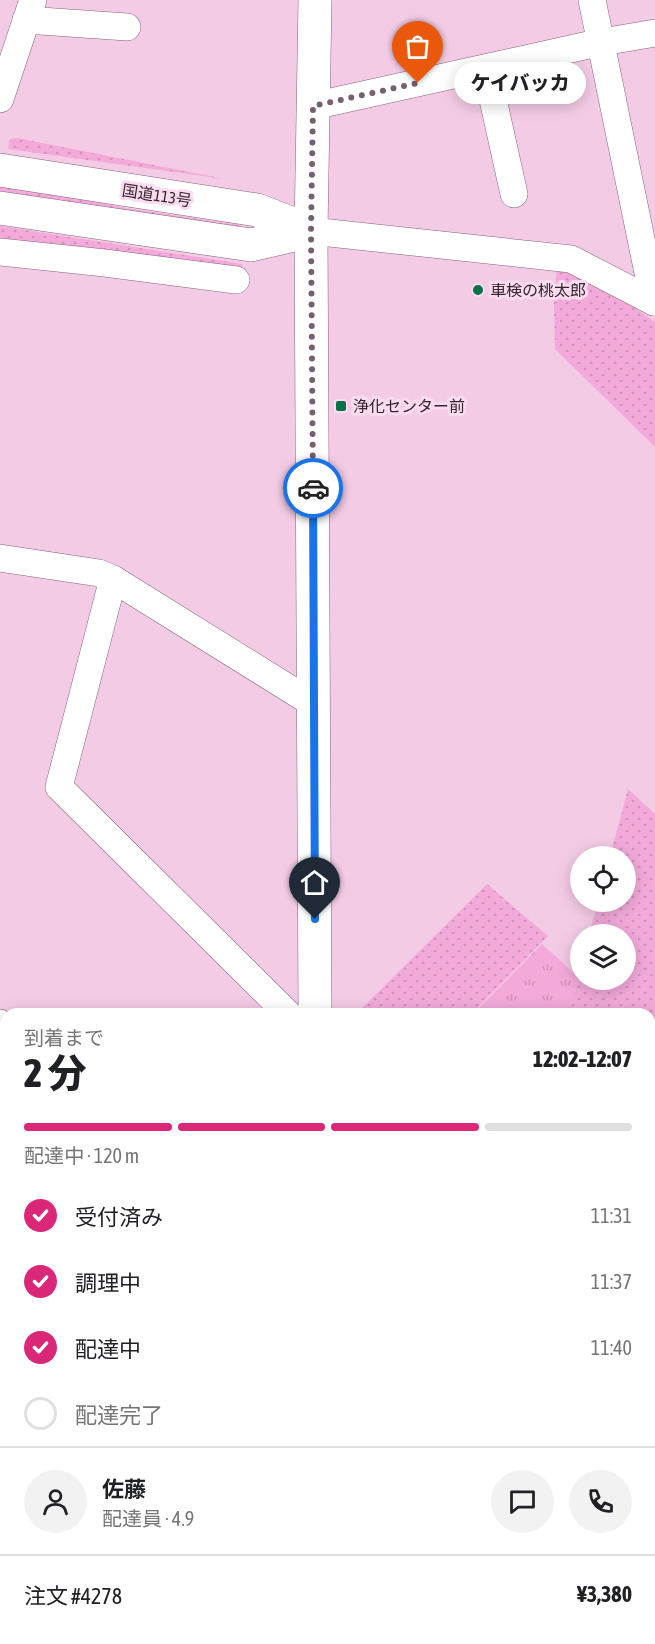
<!DOCTYPE html>
<html lang="ja">
<head>
<meta charset="utf-8">
<style>
	:root { --surface:#fff; --page:#f2f2f2; --text:#202124; --muted:#757577; --line:#e0e0e0; --accent:#db2777 }
	body { margin:0; font-family:"Asap Condensed","Noto Sans JP",sans-serif; background:var(--page); color:var(--text); height:100vh; display:flex; flex-direction:column; font-size:22px; white-space:nowrap }
	* { box-sizing:border-box; margin:0 }
	p { font-size:20px; color:var(--muted) }
	.icon { flex:none; width:33px; height:33px; fill:none; stroke:currentColor; stroke-width:2; stroke-linecap:round; stroke-linejoin:round }
	.map { position:relative; flex:1; overflow:hidden }
	.drawer { position:absolute; left:0px; top:1008px; width:656px; height:636px; display:flex; flex-direction:column; background:var(--surface); border-radius:18px 18px 0 0; box-shadow:0 3px 15px #0003 }
	.drawer>* { flex:none }
	.buttons { position:absolute; left:570px; top:846px; display:grid; gap:12px }
	.buttons a { display:grid; place-items:center; width:66px; height:66px; border-radius:50%; background:var(--surface); box-shadow:0 3px 15px #0003; font-size:30px }
	.pin { position:absolute; display:grid; place-items:center; width:51px; height:51px; color:#fff; margin:-62px -26px; border-radius:50% 50% 50% 0; rotate:-45deg; box-shadow:0 0 6px #0007 }
	.pin .icon { rotate:45deg }
	.courier { position:absolute; display:grid; place-items:center; width:60px; height:60px; margin:-30px; border:4px solid #1a73e8; border-radius:50%; background:#fff; color:#222; box-shadow:0 2px 8px #0007 }
	.bubble { position:absolute; height:42px; border-radius:21px; background:var(--surface); box-shadow:0 3px 15px #0003; font-size:20px; font-weight:800; line-height:42px; text-align:center }
	.overview em { font-style:normal; font-weight:800 }
	.overview div { display:flex; flex-direction:column-reverse }
	.overview { display:flex; align-items:center; justify-content:space-between; height:102px; padding:0 24px }
	h1 { font-size:39px; font-weight:800; line-height:45px }
	.bar { display:grid; grid-template-columns:repeat(4,1fr); gap:9px 6px; align-content:center; height:72px; padding:0 24px }
	.bar i { height:8px; border-radius:4px; background:var(--line) }
	.bar .active { background:var(--accent) }
	.bar p { grid-column:span 4 }
	.line { display:flex; align-items:center; gap:15px; padding:0 24px; border-top:2px solid var(--line) }
	.line div { flex:1 }
	.round { display:grid; place-items:center; flex:none; width:63px; height:63px; border-radius:32px; background:var(--page) }
	ol { padding:0 24px; list-style:none }
	li { display:flex; align-items:center; gap:18px; height:66px }
	li p { margin-inline-start:auto }
	li .icon { padding:6px; border-radius:50%; background:var(--accent); color:#fff; stroke-width:4 }
	li:last-child { color:var(--muted) }
	li i { width:33px; height:33px; border:3px solid var(--line); border-radius:50% }
	.map>svg:first-child { display:block }
</style>
</head>
<body>
<div class="map">
<svg width="655" height="1644" viewBox="0 0 655 1644">
	<defs>
		<pattern id="grass-dots" width="8" height="8" patternUnits="userSpaceOnUse" patternTransform="scale(1.5)"><rect width="8" height="8" fill="#f3aadb"/><path d="M2 2h.1M6 6h.1" fill="none" stroke="#d192bc" stroke-width="1.8" stroke-linecap="round"/></pattern>
		<pattern id="park-tufts" width="24" height="20" patternUnits="userSpaceOnUse" patternTransform="scale(1.5)"><rect width="24" height="20" fill="#f3aadb"/><path d="M3 7l-1-3M5 7V3M7 7l1-3M15 17l-1-3M17 17v-4M19 17l1-3" fill="none" stroke="#d192bc"/></pattern>
	</defs>
	<rect width="100%" height="100%" fill="#f3cbe5"/>
	<g fill="url(#grass-dots)">
		<path d="M17,138L225,179L8,149L10,139Z"/>
		<path d="M0,181L125,208L239,225V229L0,194Z"/>
		<path d="M0,226L242,264L241,269L0,239Z"/>
		<path d="M557,267L569,269L625,301L655,322V447L555,349L554,303Z"/>
		<path d="M628,789L655,814V1644H501L502,1638H650V1014H569L580,968V980H626V934H589L598,902H626V856H610Z"/>
		<path d="M487,884L548,936L471,1014H356Z"/>
	</g>
	<g fill="url(#park-tufts)">
		<path d="M542,944L578,977L569,1014H473Z"/>
		<path d="M337,1638H502L501,1644H337Z"/>
	</g>
	<g fill="none" stroke-linecap="round" stroke-linejoin="round">
		<defs>
			<g id="minor">
				<path d="M592,0L654,302"/>
				<path d="M26,20L127,27"/>
				<path d="M486,68L514,194"/>
				<path d="M0,99L33,0"/>
				<path d="M313,106L602,42L655,33"/>
				<path d="M311,231L571,259L654,302"/>
				<path d="M0,252L105,263L236,280"/>
				<path d="M0,558L99,573L113,579L314,704"/>
				<path d="M113,579L59,787L288,1014"/>
				<path d="M0,1023L6,1028"/>
				<path d="M0,1332L6,1339"/>
				<path d="M0,1385L6,1378"/>
			</g>
			<g id="primary">
				<path d="M311,231L315,1014"/>
				<path d="M314,1638V1644"/>
			</g>
			<g id="trunk">
				<path d="M0,170L257,210L311,231"/>
				<path d="M0,208L251,245L311,231"/>
				<path d="M311,231L315,0"/>
			</g>
		</defs>
		<use href="#minor" stroke="#85637a" stroke-width="28"/>
		<use href="#primary" stroke="#85637a" stroke-width="34"/>
		<use href="#trunk" stroke="#85637a" stroke-width="34"/>
		<use href="#minor" stroke="#fff" stroke-width="27"/>
		<use href="#primary" stroke="#fff" stroke-width="33"/>
		<use href="#trunk" stroke="#fff" stroke-width="33"/>
	</g>
	<g fill="none" stroke-linecap="round" stroke-linejoin="round">
		<path stroke="#775f6f" stroke-width="6" stroke-dasharray="0 10.8" d="M313,488L311,231L313,106L418,83"/>
		<path stroke="#1a73e8" stroke-width="8" d="M313,488L315,919"/>
	</g>
	<g fill="#0a7148" stroke="#fbdbf0" stroke-width="2">
		<circle cx="478" cy="290" r="6"/>
		<rect x="335" y="400" width="12" height="12" rx="3"/>
	</g>
	<g text-anchor="middle" stroke-width="6" stroke-linejoin="round" paint-order="stroke">
		<g font-size="16" fill="#34252f" stroke="#fbdbf0">
			<text transform="translate(157 195) rotate(9)" y="6">国道113号</text>
		</g>
		<g font-size="16" fill="#34252f" stroke="#fbdbf0" text-anchor="start">
			<text x="490" y="296">車検の桃太郎</text>
			<text x="353" y="412">浄化センター前</text>
		</g>
	</g>
</svg>
<div class="buttons">
<a><svg class="icon" aria-label="locate" viewBox="0 0 24 24"><circle cx="12" cy="12" r="6"/><path d="M12 2v4M12 18v4M2 12h4M18 12h4"/></svg></a>
<a><svg class="icon" aria-label="layers" viewBox="0 0 24 24"><path d="M12 4l9 5-9 5-9-5zM3 14l9 5 9-5"/></svg></a>
</div>
<div class="pin" style="left:418px;top:83px;background:#ea580c"><svg class="icon" aria-label="bag" viewBox="0 0 24 24"><path d="M5 8h14l-1 12H6zM9 8a3 3 0 0 1 6 0"/></svg></div>
<div class="pin" style="left:315px;top:919px;background:#1f2937"><svg class="icon" aria-label="home" viewBox="0 0 24 24"><path d="M3 11l9-7 9 7M6 9v11h12V9"/></svg></div>
<div class="courier" style="left:313px;top:488px"><svg class="icon" aria-label="car" viewBox="0 0 24 24"><path d="M5 17H2v-5l4-1 3-4h7l3 4 3 1v5h-3M9 17h6M6 11h13"/><circle cx="7" cy="17" r="2"/><circle cx="17" cy="17" r="2"/></svg></div>
<div class="bubble" style="left:454px;top:62px;width:132px">ケイバッカ</div>
<section class="drawer">
<div class="overview"><div><h1>2 分</h1><p>到着まで</p></div><em>12:02–12:07</em></div>
<div class="bar"><i class="active"></i><i class="active"></i><i class="active"></i><i></i><p>配達中 · 120 m</p></div>
<ol>
<li><svg class="icon" aria-label="check" viewBox="0 0 24 24"><path d="M5 12l5 5 9-10"/></svg>受付済み<p>11:31</p></li>
<li><svg class="icon" aria-label="check" viewBox="0 0 24 24"><path d="M5 12l5 5 9-10"/></svg>調理中<p>11:37</p></li>
<li><svg class="icon" aria-label="check" viewBox="0 0 24 24"><path d="M5 12l5 5 9-10"/></svg>配達中<p>11:40</p></li>
<li><i></i>配達完了</li>
</ol>
<div class="line" style="height:108px"><a class="round"><svg class="icon" aria-label="person" viewBox="0 0 24 24"><circle cx="12" cy="8" r="4"/><path d="M4 21q1-7 8-7t8 7"/></svg></a><div><b>佐藤</b><p>配達員 · 4.9</p></div><a class="round"><svg class="icon" aria-label="chat" viewBox="0 0 24 24"><path d="M4 5h16v11H9l-5 4z"/></svg></a><a class="round"><svg class="icon" aria-label="phone" viewBox="0 0 24 24"><path d="M5 4h4l2 5-3 2q2 4 5 5l2-3 5 2v4C11 20 4 13 5 4z"/></svg></a></div>
<div class="line" style="height:78px"><div>注文 #4278</div><b>¥3,380</b></div>
</section>
</div>
</body>
</html>
